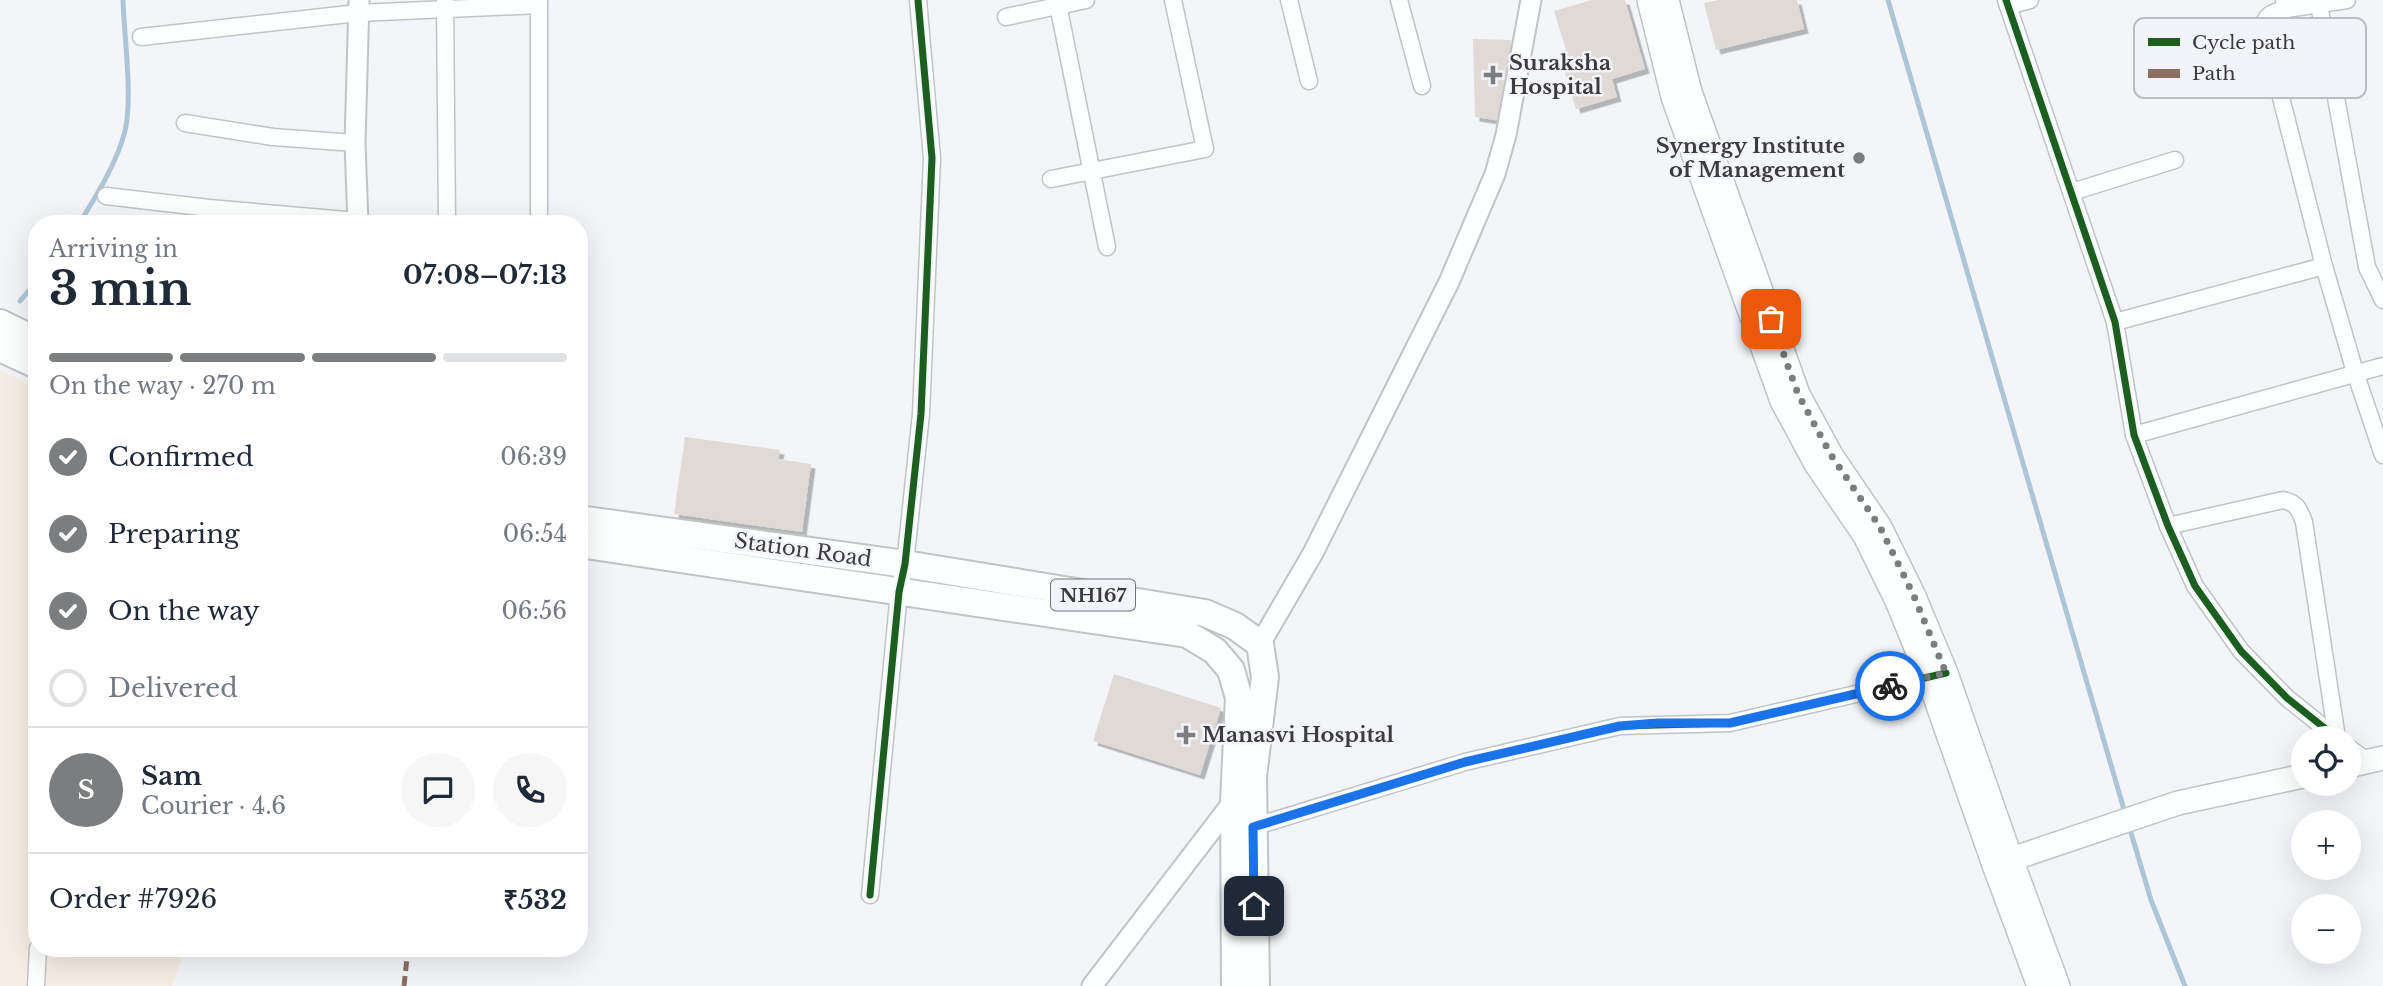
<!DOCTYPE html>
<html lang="en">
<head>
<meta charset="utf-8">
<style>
	:root { --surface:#fff; --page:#f6f6f7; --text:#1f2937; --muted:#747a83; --line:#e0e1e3; --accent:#7c7d7f }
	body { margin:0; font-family:"Libre Baskerville",serif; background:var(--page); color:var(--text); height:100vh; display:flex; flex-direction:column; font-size:26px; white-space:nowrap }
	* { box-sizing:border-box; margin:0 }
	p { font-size:23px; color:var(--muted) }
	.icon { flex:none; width:38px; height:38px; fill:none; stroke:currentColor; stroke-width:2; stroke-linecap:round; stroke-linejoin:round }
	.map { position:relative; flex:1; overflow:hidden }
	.panel { position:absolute; left:28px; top:215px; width:560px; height:742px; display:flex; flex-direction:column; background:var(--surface); border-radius:28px; box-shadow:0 7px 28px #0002 }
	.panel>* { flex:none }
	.buttons { position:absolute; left:2291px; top:726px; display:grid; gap:14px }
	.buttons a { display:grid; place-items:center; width:70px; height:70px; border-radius:50%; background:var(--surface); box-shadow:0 7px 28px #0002; font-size:35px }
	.pin { position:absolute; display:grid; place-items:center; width:60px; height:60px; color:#fff; margin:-30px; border-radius:14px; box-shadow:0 4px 10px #0006 }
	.courier { position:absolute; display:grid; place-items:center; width:70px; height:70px; margin:-35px; border:5px solid #1a73e8; border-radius:50%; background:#fff; color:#222; box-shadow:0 2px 9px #0007 }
	.summary em { font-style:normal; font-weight:700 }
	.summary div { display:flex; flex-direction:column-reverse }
	.summary { display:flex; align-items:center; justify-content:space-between; height:119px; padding:0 21px }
	h1 { font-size:46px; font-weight:700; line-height:52px }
	.bar { display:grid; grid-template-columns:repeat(4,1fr); gap:10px 7px; align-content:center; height:84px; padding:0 21px }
	.bar i { height:9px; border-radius:5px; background:var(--line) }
	.bar .current { background:var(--accent) }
	.bar p { grid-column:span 4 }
	.line { display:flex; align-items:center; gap:18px; padding:0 21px; border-top:2px solid var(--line) }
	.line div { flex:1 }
	.round { display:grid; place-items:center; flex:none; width:74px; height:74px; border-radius:37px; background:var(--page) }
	ol { padding:0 21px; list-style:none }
	li { display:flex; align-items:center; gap:21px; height:77px }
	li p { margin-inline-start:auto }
	li .icon { padding:7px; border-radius:50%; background:var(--accent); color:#fff; stroke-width:4 }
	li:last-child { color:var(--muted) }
	li i { width:38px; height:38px; border:4px solid var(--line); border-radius:50% }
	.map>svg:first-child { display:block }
</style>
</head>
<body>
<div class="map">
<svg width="2383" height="986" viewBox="0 0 2383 986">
	<defs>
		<filter id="shadow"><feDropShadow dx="4.5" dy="4.5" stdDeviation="0" flood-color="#0004"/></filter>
	</defs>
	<rect width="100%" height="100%" fill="#f4f5f8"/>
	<path fill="#f4eee4" d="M0,370L37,388V948L185,949L172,986H0Z"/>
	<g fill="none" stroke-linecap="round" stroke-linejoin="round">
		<g stroke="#adc6d7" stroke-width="5">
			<path d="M1888,0L2125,813"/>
			<path d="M79,224C96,196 117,163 125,131C133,98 124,36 123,0"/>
			<path d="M20,301L37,281"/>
			<path d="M2129,826L2151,900L2185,986"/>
		</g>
	</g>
	<g fill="#dfdad6" filter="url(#shadow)">
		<path d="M1592,0H1625L1645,69L1612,79L1617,97L1576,109L1559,53L1566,50L1554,11Z"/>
		<path d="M1719,0H1797L1804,29L1716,50L1704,3Z"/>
		<path d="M1473,39L1511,40L1501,121L1475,117Z"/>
		<path d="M685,437L780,450L778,459L811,464L802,532L674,514Z"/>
		<path d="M1114,674L1221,708L1200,775L1093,741Z"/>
	</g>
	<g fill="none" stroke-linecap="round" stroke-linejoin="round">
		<defs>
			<g id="minor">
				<path d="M445,0L447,224"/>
				<path d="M539,0V224"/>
				<path d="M1057,0L1107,247"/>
				<path d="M1289,0L1309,81"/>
				<path d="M1399,0L1422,86"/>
				<path d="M2006,0L2115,322L2134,435L2168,526L2195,586L2241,651L2287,698L2337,738"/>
				<path d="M2284,0L2286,9L2347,0"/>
				<path d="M2319,5L2367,267L2383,300"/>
				<path d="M2008,6L2030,0"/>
				<path d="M2286,9C2272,12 2263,15 2264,31L2324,266L2355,372L2383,455"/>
				<path d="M1006,17L1086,0"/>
				<path d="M141,37L358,13L539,5"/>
				<path d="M185,123L273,137L355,143"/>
				<path d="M1051,179L1205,149L1173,0"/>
				<path d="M2072,192L2175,160"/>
				<path d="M106,196L209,208L358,221"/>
				<path d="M2115,322L2324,266"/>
				<path d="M2134,435L2383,366"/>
				<path d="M2168,526L2283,500C2297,503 2299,509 2304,522L2337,738"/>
				<path d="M2348,747L2368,762"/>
				<path d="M1253,827L1465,762L1620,726L1730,723L1938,675"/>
				<path d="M870,895L899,592L905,564L921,414L932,158L918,0"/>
				<path d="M36,986L38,948"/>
			</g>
			<g id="tertiary">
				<path d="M358,224L355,143L359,0"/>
				<path d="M1260,644L1313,553L1449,282L1495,174L1506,135L1531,0"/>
				<path d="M1092,986L1236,798"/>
			</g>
			<g id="secondary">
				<path d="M1649,0L1673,97L1782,401L1816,464L1865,536L1897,601L1928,677L1994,865L2039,986"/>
				<path d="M1667,0L1690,92L1798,394L1831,455L1880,527L1913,594L1946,673L2011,859L2058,986"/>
				<path d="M2348,766L2383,758"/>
				<path d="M1997,864L2178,803L2303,776"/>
			</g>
			<g id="trunk">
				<path d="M0,323L37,341"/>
				<path d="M0,348L37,365"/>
				<path d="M579,519L905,564L1205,613L1235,626L1260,644L1265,677L1253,777L1256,986"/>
				<path d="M579,544L1187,634L1215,651L1231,670L1239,698L1234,801L1235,986"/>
			</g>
		</defs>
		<use href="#minor" stroke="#c2c3c5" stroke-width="19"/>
		<use href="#tertiary" stroke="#c2c3c5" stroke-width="23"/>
		<use href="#secondary" stroke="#c2c3c5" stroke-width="26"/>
		<use href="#trunk" stroke="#c2c3c5" stroke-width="30"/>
		<use href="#minor" stroke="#fdfefe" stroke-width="16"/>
		<use href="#tertiary" stroke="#fdfefe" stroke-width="19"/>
		<use href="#secondary" stroke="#fdfefe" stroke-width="23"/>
		<use href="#trunk" stroke="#fdfefe" stroke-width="26"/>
		<path stroke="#8d6e63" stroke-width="5" stroke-dasharray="10 5" stroke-linecap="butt" d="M404,986L408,948"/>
		<defs>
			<g id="cycleway">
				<path d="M2006,0L2115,322L2134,435L2168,526L2195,586L2241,651L2287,698L2337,738"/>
				<path d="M1253,827L1465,762L1620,726L1730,723L1946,673"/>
				<path d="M870,895L899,592L905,564L921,414L932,158L918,0"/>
			</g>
		</defs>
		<use href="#cycleway" stroke="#f3f4f9" stroke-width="11"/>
		<use href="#cycleway" stroke="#1b5e20" stroke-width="7"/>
	</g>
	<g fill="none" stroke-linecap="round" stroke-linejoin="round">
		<path stroke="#7c7d7f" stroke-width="7" stroke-dasharray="0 12.6" d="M1771,319L1798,394L1831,455L1880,527L1913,594L1946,673L1890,686"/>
		<path stroke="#1a73e8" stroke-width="9" d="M1254,906L1253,827L1465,762L1620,726L1658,723H1730L1890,686"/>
	</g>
	<g fill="#7c7d7f" stroke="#f3f4f9" stroke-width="2.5">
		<path d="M1489.5 64.5h7v7h7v7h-7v7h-7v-7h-7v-7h7z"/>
		<circle cx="1859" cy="158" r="7"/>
		<path d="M1182.5 724.5h7v7h7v7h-7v7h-7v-7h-7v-7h7z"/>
	</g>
	<g text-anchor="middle" stroke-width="5" stroke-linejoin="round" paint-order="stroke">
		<rect fill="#f3f4f9" stroke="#737376" stroke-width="2" x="1051" y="579.5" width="84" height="31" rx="5"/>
		<g font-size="19" font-weight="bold" fill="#3c3c3e">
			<text x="1093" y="602">NH167</text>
		</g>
		<g font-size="21" font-weight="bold" fill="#3c3c3e" stroke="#f3f4f9" text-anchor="start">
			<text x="1509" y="70">Suraksha<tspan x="1509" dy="24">Hospital</tspan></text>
			<text x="1845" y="153" text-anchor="end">Synergy Institute<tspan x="1845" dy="24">of Management</tspan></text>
			<text x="1202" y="742">Manasvi Hospital</text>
		</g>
		<g font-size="21" fill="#3c3c3e" stroke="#f3f4f9">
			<text transform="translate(803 550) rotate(8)" y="7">Station Road</text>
		</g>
	</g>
	<rect x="2134" y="18" width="232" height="80" rx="10" fill="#f3f4f9" stroke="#bcbdc1" stroke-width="2"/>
	<rect x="2148" y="38" width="32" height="8" fill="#1b5e20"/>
	<rect x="2148" y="69" width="32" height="9" fill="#8d6e63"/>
	<g font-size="19" fill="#3c3c3e">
		<text x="2192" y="49">Cycle path</text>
		<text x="2192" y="80">Path</text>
	</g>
</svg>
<div class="buttons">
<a><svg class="icon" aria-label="locate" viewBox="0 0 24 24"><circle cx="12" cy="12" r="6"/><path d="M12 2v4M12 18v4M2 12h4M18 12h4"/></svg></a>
<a>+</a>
<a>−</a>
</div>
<div class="pin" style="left:1771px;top:319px;background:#ea580c"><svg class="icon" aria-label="bag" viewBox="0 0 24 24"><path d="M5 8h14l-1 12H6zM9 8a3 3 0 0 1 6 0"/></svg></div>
<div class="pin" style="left:1254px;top:906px;background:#1f2937"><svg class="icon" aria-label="home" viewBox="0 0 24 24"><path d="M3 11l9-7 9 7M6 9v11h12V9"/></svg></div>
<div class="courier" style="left:1890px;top:686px"><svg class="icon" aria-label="bike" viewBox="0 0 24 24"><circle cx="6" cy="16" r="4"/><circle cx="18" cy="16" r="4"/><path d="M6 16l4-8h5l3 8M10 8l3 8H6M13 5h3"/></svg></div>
<section class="panel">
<div class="summary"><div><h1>3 min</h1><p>Arriving in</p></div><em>07:08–07:13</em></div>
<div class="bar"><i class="current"></i><i class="current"></i><i class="current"></i><i></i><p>On the way · 270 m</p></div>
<ol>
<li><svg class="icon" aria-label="check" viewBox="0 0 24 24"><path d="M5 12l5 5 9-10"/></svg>Confirmed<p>06:39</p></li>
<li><svg class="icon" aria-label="check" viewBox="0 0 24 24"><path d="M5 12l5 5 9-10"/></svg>Preparing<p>06:54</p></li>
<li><svg class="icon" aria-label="check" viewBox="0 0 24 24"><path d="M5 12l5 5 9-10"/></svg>On the way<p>06:56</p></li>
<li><i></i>Delivered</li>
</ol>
<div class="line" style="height:126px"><b class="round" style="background:var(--accent);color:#fff">S</b><div><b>Sam</b><p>Courier · 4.6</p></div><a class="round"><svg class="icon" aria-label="chat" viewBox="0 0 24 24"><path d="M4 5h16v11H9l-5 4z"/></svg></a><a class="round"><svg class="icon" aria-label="phone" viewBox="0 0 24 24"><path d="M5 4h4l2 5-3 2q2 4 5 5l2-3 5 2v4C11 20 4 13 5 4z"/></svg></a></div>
<div class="line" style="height:91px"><div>Order #7926</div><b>₹532</b></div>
</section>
</div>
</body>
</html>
